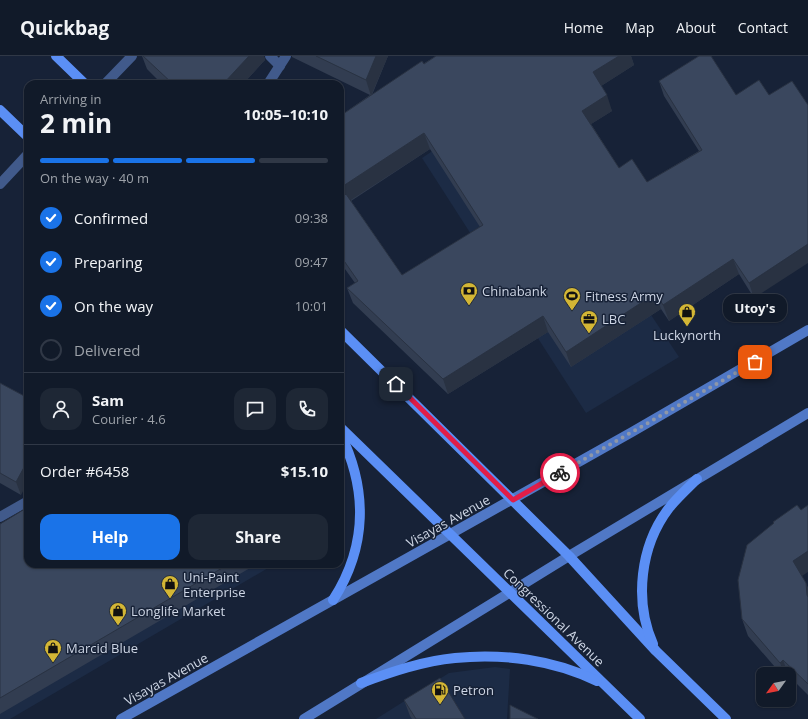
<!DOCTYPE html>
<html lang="en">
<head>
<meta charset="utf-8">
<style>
	:root { --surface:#111a29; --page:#1e2735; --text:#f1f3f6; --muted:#9ca1a8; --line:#303846; --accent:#1a73e8 }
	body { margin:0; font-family:"Open Sans",sans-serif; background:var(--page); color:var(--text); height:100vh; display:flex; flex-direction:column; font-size:15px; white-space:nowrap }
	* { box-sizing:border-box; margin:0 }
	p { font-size:13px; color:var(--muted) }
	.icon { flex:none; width:22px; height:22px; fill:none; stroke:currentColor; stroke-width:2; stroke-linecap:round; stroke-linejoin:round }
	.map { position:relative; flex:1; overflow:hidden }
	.details { position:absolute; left:24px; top:24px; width:320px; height:488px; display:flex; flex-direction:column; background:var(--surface); border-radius:12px; box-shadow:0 1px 3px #0004,0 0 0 1px var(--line) }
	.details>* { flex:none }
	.needle { width:26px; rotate:237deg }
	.controls { position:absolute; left:756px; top:611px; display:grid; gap:8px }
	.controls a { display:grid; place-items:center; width:40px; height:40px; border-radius:8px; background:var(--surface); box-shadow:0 1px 3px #0004,0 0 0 1px var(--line); font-size:20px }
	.pin { position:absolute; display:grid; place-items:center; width:34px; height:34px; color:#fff; margin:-17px; border-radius:8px; box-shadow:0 2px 6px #0006 }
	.courier { position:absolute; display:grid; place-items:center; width:40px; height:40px; margin:-20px; border:3px solid #e11d48; border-radius:50%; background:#fff; color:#222; box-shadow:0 1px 5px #0007 }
	.bubble { position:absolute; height:28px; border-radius:12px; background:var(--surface); box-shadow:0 1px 3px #0004,0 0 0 1px var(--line); font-size:13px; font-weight:700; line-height:28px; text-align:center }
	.overview em { font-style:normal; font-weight:700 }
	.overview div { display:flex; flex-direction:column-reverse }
	.overview { display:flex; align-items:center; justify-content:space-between; height:68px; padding:0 16px }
	h1 { font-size:26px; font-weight:700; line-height:30px }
	.bar { display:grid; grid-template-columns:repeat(4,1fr); gap:6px 4px; align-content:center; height:48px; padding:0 16px }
	.bar i { height:5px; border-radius:3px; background:var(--line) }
	.bar .selected { background:var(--accent) }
	.bar p { grid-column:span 4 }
	.line { display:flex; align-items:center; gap:10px; padding:0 16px; border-top:1px solid var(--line) }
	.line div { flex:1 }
	.round { display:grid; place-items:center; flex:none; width:42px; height:42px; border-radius:12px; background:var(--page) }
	ol { padding:0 16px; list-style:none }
	li { display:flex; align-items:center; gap:12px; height:44px }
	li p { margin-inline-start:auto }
	li .icon { padding:4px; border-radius:50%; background:var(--accent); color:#fff; stroke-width:4 }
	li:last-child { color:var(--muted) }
	li i { width:22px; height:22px; border:2px solid var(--line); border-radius:50% }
	.button { display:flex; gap:8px; margin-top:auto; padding:8px 16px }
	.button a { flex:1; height:46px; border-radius:12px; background:var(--accent); color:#fff; font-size:16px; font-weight:700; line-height:46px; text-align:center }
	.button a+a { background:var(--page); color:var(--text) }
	header { display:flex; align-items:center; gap:24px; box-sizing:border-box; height:56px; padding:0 20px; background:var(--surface); border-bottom:1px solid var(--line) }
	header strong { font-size:19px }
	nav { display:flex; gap:22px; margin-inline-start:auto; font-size:14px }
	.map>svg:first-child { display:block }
</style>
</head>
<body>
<header>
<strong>Quickbag</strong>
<nav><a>Home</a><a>Map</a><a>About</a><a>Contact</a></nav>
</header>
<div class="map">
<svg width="808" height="663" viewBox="0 0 808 663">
	<rect width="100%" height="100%" fill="#172237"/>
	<g fill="#1c2b45">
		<path d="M508,44L679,301L586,357L422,102Z"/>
		<path d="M121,508H275L10,663H0V579Z"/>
		<path d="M495,611L510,613L507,663H376L449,617Z"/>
	</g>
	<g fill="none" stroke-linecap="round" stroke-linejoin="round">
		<g stroke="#415a8b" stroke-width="10">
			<path d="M270,0L280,10"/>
			<path d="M105,28L132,0"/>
			<path d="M268,28L286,0"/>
			<path d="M0,128L28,98"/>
		</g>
		<path stroke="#415a8b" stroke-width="10" d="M0,461L28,445"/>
		<g stroke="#5078c6" stroke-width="10">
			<path d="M121,663L632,376L808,274"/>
			<path d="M304,663L569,500L808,357"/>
		</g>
		<g stroke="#5b8ff5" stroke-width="10">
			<path d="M56,0L85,28"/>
			<path d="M0,54L28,81"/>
			<path d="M340,274L569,500L656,595L726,663"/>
			<path d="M340,371L640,663"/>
			<path d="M333,544C367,491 368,434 340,377"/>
			<path d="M653,588C634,545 640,490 669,452C677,442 687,433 697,423"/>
			<path d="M361,627C391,616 423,605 455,602C503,597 554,604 597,625"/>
		</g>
	</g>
	<g fill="#323d51" fill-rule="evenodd">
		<path d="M142,0H264L265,4L263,6L243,28H162L147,13Z"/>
		<path d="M292,0H388L372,39L436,0H631L634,9L601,30L612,55L591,68L619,112L647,126L699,95L664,40L659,25L699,0L754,242L739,218L669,265L661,253L571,311L548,276L448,338L353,247L347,232L355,227L340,206V60L370,39L292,1ZM430,93L480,171L402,219L351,145Z"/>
		<path d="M0,327L21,439L0,427Z"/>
		<path d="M773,466L808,532V639L790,621L789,622V618H781L748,580L742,563L774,468Z"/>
		<path d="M0,468L28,508H257L0,658Z"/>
		<path d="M404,644L465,663H412L410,660Z"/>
	</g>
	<g fill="#293242">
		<path d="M249,0H264L265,4L263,6L243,28H223Z"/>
		<path d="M376,0H388L371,40L366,24Z"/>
		<path d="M619,0H631L634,9L598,32L593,16Z"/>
		<path d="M607,39L612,55L588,70L582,55Z"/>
		<path d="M424,77L430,93L340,151V132Z"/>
		<path d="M808,188V207L754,242L749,227Z"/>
		<path d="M733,203L739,218L669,265L663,249Z"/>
		<path d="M656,237L661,253L571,311L566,296Z"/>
		<path d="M543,260L548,276L448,338L443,323Z"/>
		<path d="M28,404V426L21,439L16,426Z"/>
		<path d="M808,495V516L799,522L793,505Z"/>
		<path d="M806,527L808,532V542L807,539Z"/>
		<path d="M783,604L788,618H784L780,607Z"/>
	</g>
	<g fill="#3a475e" stroke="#293242">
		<path d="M143,0H249L223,28H173Z"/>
		<path d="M316,0H376L366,24Z"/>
		<path d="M436,0H619L593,16L607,39L582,55L619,112L632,103L647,126L702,94L659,25L699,0H711L736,39L759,24L769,39L792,25L808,49V188L749,227L733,203L663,249L656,237L566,296L543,260L443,323L347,232L358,225L340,199V143L346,138L402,219L483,169L424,77L340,132V60L422,5L424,8Z"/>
		<path d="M0,327L28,342V404L16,426L0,417Z"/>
		<path d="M797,449L801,454L808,449V495L793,505L806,527L807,539L808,541V628L783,604L780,607L742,563L738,524L747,489L774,467L773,466Z"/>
		<path d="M28,451V508H229L0,642V468Z"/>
		<path d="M440,622L465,663H416L404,644Z"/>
		<path d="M510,649L538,663H510Z"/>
	</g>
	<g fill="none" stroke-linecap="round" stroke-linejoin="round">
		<path stroke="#8e97a8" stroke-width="4" stroke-dasharray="0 7.2" d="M560,417L755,306"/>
		<path stroke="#e11d48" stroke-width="5" d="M396,328L513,444L560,417"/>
	</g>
	<defs>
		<symbol id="bank-pin" viewBox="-11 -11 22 30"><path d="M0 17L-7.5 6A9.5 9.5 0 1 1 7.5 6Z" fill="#d3b635" stroke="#172237"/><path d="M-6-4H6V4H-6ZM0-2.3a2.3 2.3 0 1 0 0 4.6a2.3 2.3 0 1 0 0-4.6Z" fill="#111"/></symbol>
		<symbol id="stadium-pin" viewBox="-11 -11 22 30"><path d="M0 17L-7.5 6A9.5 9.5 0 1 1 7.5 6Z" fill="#d3b635" stroke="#172237"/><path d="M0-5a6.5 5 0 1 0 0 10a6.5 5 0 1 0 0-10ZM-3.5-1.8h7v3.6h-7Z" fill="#111"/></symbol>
		<symbol id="shop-pin" viewBox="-11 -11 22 30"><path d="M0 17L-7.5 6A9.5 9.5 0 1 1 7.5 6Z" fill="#d3b635" stroke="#172237"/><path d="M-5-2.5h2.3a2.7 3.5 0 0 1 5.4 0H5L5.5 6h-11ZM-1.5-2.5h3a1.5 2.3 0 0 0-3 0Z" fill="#111"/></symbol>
		<symbol id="office-pin" viewBox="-11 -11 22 30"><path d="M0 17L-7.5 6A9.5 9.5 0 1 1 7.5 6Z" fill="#d3b635" stroke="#172237"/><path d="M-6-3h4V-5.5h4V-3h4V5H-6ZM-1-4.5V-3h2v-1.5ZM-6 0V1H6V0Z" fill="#111"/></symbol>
		<symbol id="fuel-pin" viewBox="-11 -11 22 30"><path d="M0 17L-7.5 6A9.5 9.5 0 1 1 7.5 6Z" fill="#d3b635" stroke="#172237"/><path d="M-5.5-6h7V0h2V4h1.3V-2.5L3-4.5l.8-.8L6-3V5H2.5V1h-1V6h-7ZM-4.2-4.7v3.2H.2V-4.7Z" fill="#111"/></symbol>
	</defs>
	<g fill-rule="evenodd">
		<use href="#bank-pin" x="459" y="225" width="20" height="27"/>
		<use href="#stadium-pin" x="562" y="230" width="20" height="27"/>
		<use href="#shop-pin" x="677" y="246" width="20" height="27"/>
		<use href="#office-pin" x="579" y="253" width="20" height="27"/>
		<use href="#shop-pin" x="160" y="518" width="20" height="27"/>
		<use href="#shop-pin" x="108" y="545" width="20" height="27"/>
		<use href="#shop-pin" x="43" y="582" width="20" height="27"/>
		<use href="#fuel-pin" x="430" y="624" width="20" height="27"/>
	</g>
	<g text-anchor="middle" stroke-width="3" stroke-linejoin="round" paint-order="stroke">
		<g font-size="13" fill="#ced6e5" stroke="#172237" text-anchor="start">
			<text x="482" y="240">Chinabank</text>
			<text x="585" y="245">Fitness Army</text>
			<text x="602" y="268">LBC</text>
			<text x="687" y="284" text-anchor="middle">Luckynorth</text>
			<text x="183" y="526">Uni-Paint<tspan x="183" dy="15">Enterprise</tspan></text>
			<text x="131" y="560">Longlife Market</text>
			<text x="66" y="597">Marcid Blue</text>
			<text x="453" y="639">Petron</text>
		</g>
		<g font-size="13" fill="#ced6e5" stroke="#172237">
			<text transform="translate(448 465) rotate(-29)" y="5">Visayas Avenue</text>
			<text transform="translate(554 561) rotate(44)" y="5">Congressional Avenue</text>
			<text transform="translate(166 623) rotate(-29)" y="5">Visayas Avenue</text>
		</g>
	</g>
</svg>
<div class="controls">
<a><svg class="needle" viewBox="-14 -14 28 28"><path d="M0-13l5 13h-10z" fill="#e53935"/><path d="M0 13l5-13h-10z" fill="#9ca1a8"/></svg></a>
</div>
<div class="pin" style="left:755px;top:306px;background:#ea580c"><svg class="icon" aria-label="bag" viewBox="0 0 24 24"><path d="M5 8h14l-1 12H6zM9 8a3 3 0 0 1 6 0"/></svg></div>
<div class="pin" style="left:396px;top:328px;background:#1f2937"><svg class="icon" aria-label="home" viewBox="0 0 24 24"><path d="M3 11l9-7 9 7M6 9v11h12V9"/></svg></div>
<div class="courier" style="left:560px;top:417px"><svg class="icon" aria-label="bike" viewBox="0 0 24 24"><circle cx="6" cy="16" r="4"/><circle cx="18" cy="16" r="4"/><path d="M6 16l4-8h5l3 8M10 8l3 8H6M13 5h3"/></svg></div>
<div class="bubble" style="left:723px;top:238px;width:64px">Utoy's</div>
<section class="details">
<div class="overview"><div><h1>2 min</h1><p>Arriving in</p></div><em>10:05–10:10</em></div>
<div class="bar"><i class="selected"></i><i class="selected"></i><i class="selected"></i><i></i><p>On the way · 40 m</p></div>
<ol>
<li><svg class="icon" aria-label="check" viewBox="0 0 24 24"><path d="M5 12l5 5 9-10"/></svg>Confirmed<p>09:38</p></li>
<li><svg class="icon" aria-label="check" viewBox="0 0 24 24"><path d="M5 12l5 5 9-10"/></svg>Preparing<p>09:47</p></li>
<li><svg class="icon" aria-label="check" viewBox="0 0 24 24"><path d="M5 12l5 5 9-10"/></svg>On the way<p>10:01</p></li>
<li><i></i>Delivered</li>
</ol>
<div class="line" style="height:72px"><a class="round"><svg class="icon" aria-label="person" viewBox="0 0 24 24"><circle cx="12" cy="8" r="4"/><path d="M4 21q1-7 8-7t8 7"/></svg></a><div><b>Sam</b><p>Courier · 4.6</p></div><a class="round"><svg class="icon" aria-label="chat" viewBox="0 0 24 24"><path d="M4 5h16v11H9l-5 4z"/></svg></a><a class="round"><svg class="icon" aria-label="phone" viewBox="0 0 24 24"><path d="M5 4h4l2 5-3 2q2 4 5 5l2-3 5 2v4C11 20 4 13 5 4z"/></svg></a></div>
<div class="line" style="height:52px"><div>Order #6458</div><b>$15.10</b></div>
<div class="button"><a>Help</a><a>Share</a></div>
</section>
</div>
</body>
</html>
